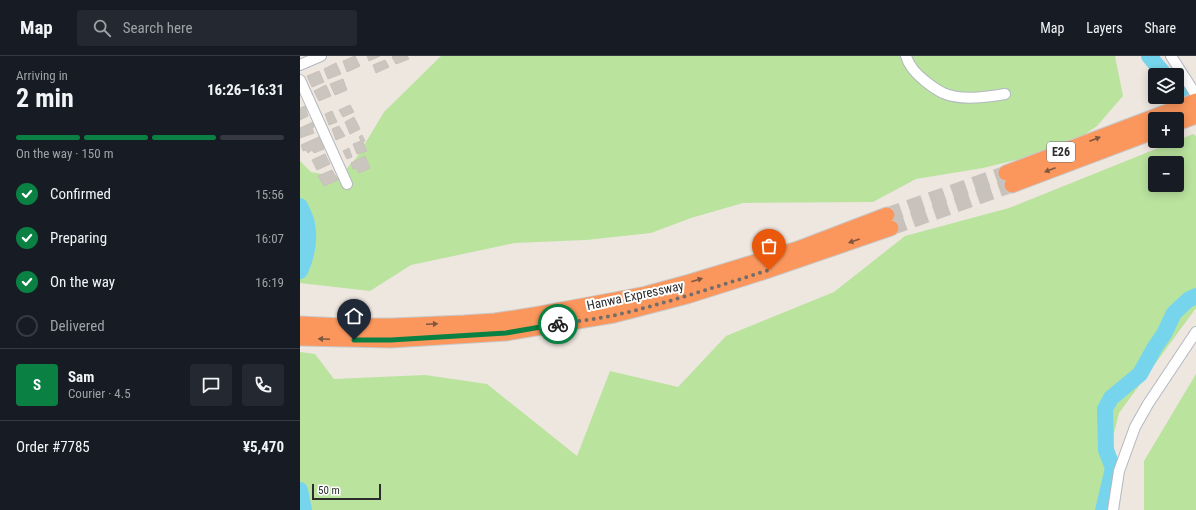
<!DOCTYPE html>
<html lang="en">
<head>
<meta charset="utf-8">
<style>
	:root { --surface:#171b24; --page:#242831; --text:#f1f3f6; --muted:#9ea1a6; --line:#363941; --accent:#0b8043 }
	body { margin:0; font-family:"Roboto Condensed",sans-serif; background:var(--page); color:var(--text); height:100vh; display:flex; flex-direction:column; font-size:15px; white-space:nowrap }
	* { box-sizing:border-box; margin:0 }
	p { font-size:13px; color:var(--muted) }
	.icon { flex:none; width:22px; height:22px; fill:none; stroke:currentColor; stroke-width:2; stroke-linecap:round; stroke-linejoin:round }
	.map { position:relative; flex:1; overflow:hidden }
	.panel { display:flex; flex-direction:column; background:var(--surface); width:300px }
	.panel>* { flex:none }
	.tools { position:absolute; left:848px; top:12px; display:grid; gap:8px }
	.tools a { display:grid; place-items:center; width:36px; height:36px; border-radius:4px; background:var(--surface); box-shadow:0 2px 10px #0003; font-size:20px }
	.scale { position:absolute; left:12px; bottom:10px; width:69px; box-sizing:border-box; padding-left:4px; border:2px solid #2d2d2d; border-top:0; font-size:11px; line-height:14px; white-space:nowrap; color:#2d2d2d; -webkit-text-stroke:3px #fff; paint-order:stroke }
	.pin { position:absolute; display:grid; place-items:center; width:34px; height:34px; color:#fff; margin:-41px -17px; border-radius:50% 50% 50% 0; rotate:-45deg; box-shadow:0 0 4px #0007 }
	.pin .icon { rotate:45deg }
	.courier { position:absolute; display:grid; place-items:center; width:40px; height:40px; margin:-20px; border:3px solid #0b8043; border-radius:50%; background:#fff; color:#222; box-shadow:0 1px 5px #0007 }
	.headline em { font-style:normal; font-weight:700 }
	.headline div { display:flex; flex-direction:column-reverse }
	.headline { display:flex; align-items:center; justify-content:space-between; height:68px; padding:0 16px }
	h1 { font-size:26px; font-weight:700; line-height:30px }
	.bar { display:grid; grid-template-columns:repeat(4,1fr); gap:6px 4px; align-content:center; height:48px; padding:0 16px }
	.bar i { height:5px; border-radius:3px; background:var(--line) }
	.bar .current { background:var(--accent) }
	.bar p { grid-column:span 4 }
	.line { display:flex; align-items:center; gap:10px; padding:0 16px; border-top:1px solid var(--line) }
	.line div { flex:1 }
	.round { display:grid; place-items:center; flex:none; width:42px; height:42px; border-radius:4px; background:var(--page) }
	ol { padding:0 16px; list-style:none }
	li { display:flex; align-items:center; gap:12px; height:44px }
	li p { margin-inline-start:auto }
	li .icon { padding:4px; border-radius:50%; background:var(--accent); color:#fff; stroke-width:4 }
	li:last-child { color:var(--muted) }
	li i { width:22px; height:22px; border:2px solid var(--line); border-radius:50% }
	header { display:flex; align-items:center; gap:24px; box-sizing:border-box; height:56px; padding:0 20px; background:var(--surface); border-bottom:1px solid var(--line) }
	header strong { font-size:19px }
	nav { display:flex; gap:22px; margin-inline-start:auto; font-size:14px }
	.search { width:280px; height:36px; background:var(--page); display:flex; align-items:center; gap:10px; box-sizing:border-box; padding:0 14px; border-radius:4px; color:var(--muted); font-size:15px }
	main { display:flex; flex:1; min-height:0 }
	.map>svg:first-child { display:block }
</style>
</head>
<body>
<header>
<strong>Map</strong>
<div class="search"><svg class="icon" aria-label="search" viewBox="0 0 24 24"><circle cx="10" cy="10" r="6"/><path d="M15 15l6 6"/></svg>Search here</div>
<nav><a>Map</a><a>Layers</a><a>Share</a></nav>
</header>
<main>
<section class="panel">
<div class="headline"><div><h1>2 min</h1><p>Arriving in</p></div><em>16:26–16:31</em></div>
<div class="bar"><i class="current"></i><i class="current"></i><i class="current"></i><i></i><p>On the way · 150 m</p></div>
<ol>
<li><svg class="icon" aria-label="check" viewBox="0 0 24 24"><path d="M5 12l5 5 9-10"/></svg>Confirmed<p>15:56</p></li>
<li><svg class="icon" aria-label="check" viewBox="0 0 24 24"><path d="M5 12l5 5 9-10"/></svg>Preparing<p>16:07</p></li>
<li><svg class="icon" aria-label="check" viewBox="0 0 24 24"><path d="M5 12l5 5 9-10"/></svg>On the way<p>16:19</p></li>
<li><i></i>Delivered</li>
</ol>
<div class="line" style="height:72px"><b class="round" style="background:var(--accent);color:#fff">S</b><div><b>Sam</b><p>Courier · 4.5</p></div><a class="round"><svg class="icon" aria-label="chat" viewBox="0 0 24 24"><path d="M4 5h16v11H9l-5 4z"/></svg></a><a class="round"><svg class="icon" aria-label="phone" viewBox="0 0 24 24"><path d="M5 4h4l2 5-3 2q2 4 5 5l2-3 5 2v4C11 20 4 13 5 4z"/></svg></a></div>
<div class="line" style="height:52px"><div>Order #7785</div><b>¥5,470</b></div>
</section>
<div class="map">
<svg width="896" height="454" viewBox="0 0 896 454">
	<rect width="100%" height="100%" fill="#eee7e0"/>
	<g fill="#bae39e" fill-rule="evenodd">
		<path d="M141,0H815L823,40L797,70L765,92L683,112L616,123L573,146L443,147L391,162L351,177L286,184L215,187L111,209L70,235L0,227V105L11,116L39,121L57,101L84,56Z"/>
		<path d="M893,78L896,80V252L819,357L795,454H0V296L15,298L34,323L125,319L187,328L277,400L310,315L378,331L426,280L534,236L605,180L709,152ZM855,107H877V129H855Z"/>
		<path d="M896,318V454H844V405Z"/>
	</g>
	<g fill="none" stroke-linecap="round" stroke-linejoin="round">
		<g stroke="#76d5ed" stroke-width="16">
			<path d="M849,0L865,19"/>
			<path d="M877,33L896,56"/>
			<path d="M0,150C2,155 6,162 7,168C10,184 7,200 0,215"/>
			<path d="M0,434L4,454"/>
			<path d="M803,454L813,412L806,394L805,353L811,342L840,318L855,291L864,278L874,257L888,244L896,240"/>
		</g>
	</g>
	<g fill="#cac5be" stroke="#c9c2b9">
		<path d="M55,0L60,10L47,16L43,5Z"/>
		<path d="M67,0H80L69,5Z"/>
		<path d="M93,0H107L109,3L96,8L92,1Z"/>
		<path d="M85,4L89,11L76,17L73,9Z"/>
		<path d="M36,7L41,18L28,23L24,13Z"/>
		<path d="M19,15L24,26L12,31L7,20Z"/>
		<path d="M43,23L47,34L35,39L30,28Z"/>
		<path d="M26,29L31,40L19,45L14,35Z"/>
		<path d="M50,49L54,56L43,61L39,54Z"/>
		<path d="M5,50L8,60L0,64V52Z"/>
		<path d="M32,55L37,66L29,69L25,58Z"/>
		<path d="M54,61L60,73L50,78L45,66Z"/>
		<path d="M13,66L14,71L12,72L14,77L0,82V72Z"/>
		<path d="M39,70L45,80L36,84L32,73Z"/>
		<path d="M62,79L65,85L63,86L67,95L57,98L53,88L61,85L59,81Z"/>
		<path d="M19,81L24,93L14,97L12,94L8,97L6,94L3,95L1,89Z"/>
		<path d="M49,92L52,101L47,103L43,95Z"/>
		<path d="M25,98L30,108L17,114L12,104Z"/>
		<path d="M65,100L70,112L59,117L56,112L53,113L51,107Z"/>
		<path d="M32,114L38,124L24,130L18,120Z"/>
	</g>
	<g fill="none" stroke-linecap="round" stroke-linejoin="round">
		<g stroke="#c7c2bc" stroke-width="15" stroke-dasharray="15 8" stroke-linecap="butt">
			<path d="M587,159L706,117"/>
			<path d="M591,172L712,129"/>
		</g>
		<defs>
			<g id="minor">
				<path d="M606,0C609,11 616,18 625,25C630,29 637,34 643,37C661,45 687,41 705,38"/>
				<path d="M871,0L896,39"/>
				<path d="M0,9L21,0"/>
				<path d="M0,24L47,128"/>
				<path d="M813,454L819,415L835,371L848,348L896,276"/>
			</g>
			<g id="highway">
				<path d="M877,67L896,60"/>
				<path d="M706,117L896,45"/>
				<path d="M712,129L855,75"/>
				<path d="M0,268L42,270H93L164,267L195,265L234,259L326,242L346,238L390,226L498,193L587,159"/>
				<path d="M0,282L91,284L206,277L314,259L387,240L469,214L591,172"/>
			</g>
		</defs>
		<use href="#minor" stroke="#b3b7c0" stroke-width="12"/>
		<use href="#highway" stroke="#c8c8c8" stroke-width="17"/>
		<use href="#minor" stroke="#fff" stroke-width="10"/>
		<use href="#highway" stroke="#fb975d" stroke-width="15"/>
	</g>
	<defs><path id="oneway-solid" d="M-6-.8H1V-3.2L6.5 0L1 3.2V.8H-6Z"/></defs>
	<g fill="#7f5740">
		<use href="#oneway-solid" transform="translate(795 83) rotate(-21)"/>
		<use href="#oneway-solid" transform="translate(750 114) rotate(159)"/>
		<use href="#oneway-solid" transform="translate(554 185) rotate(161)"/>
		<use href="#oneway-solid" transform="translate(397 224) rotate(-17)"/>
		<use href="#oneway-solid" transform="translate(132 268) rotate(-2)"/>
		<use href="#oneway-solid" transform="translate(24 283) rotate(-178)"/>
	</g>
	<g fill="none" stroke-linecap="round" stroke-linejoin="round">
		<path stroke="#716e6c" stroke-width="4" stroke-dasharray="0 7.2" d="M258,268C277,265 297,263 316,259C368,247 418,230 469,214"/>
		<path stroke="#0b8043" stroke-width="5" d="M54,284H91L206,277L258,268"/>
	</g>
	<g text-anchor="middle" stroke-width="4" stroke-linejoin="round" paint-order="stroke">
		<rect fill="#fff" stroke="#6c6c6c" stroke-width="1" x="747" y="86" width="28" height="20" rx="3"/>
		<g font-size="12" font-weight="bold" fill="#2d2d2d">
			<text x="761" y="100">E26</text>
		</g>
		<g font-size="13" fill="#2d2d2d" stroke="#fff">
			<text transform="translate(335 239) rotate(-12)" y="5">Hanwa Expressway</text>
		</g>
	</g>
</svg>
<div class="tools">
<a><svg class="icon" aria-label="layers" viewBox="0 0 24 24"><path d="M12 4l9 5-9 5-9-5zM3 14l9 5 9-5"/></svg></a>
<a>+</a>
<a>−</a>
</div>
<div class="scale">50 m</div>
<div class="pin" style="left:469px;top:214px;background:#ea580c"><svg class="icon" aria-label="bag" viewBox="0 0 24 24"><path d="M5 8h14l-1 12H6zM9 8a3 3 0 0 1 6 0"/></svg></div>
<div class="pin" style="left:54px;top:284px;background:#1f2937"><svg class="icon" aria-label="home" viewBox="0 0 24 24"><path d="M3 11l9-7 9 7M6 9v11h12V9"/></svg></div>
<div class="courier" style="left:258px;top:268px"><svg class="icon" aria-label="bike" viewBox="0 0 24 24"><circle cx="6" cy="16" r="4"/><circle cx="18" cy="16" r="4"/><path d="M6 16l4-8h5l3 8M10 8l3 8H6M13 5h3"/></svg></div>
</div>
</main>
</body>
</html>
